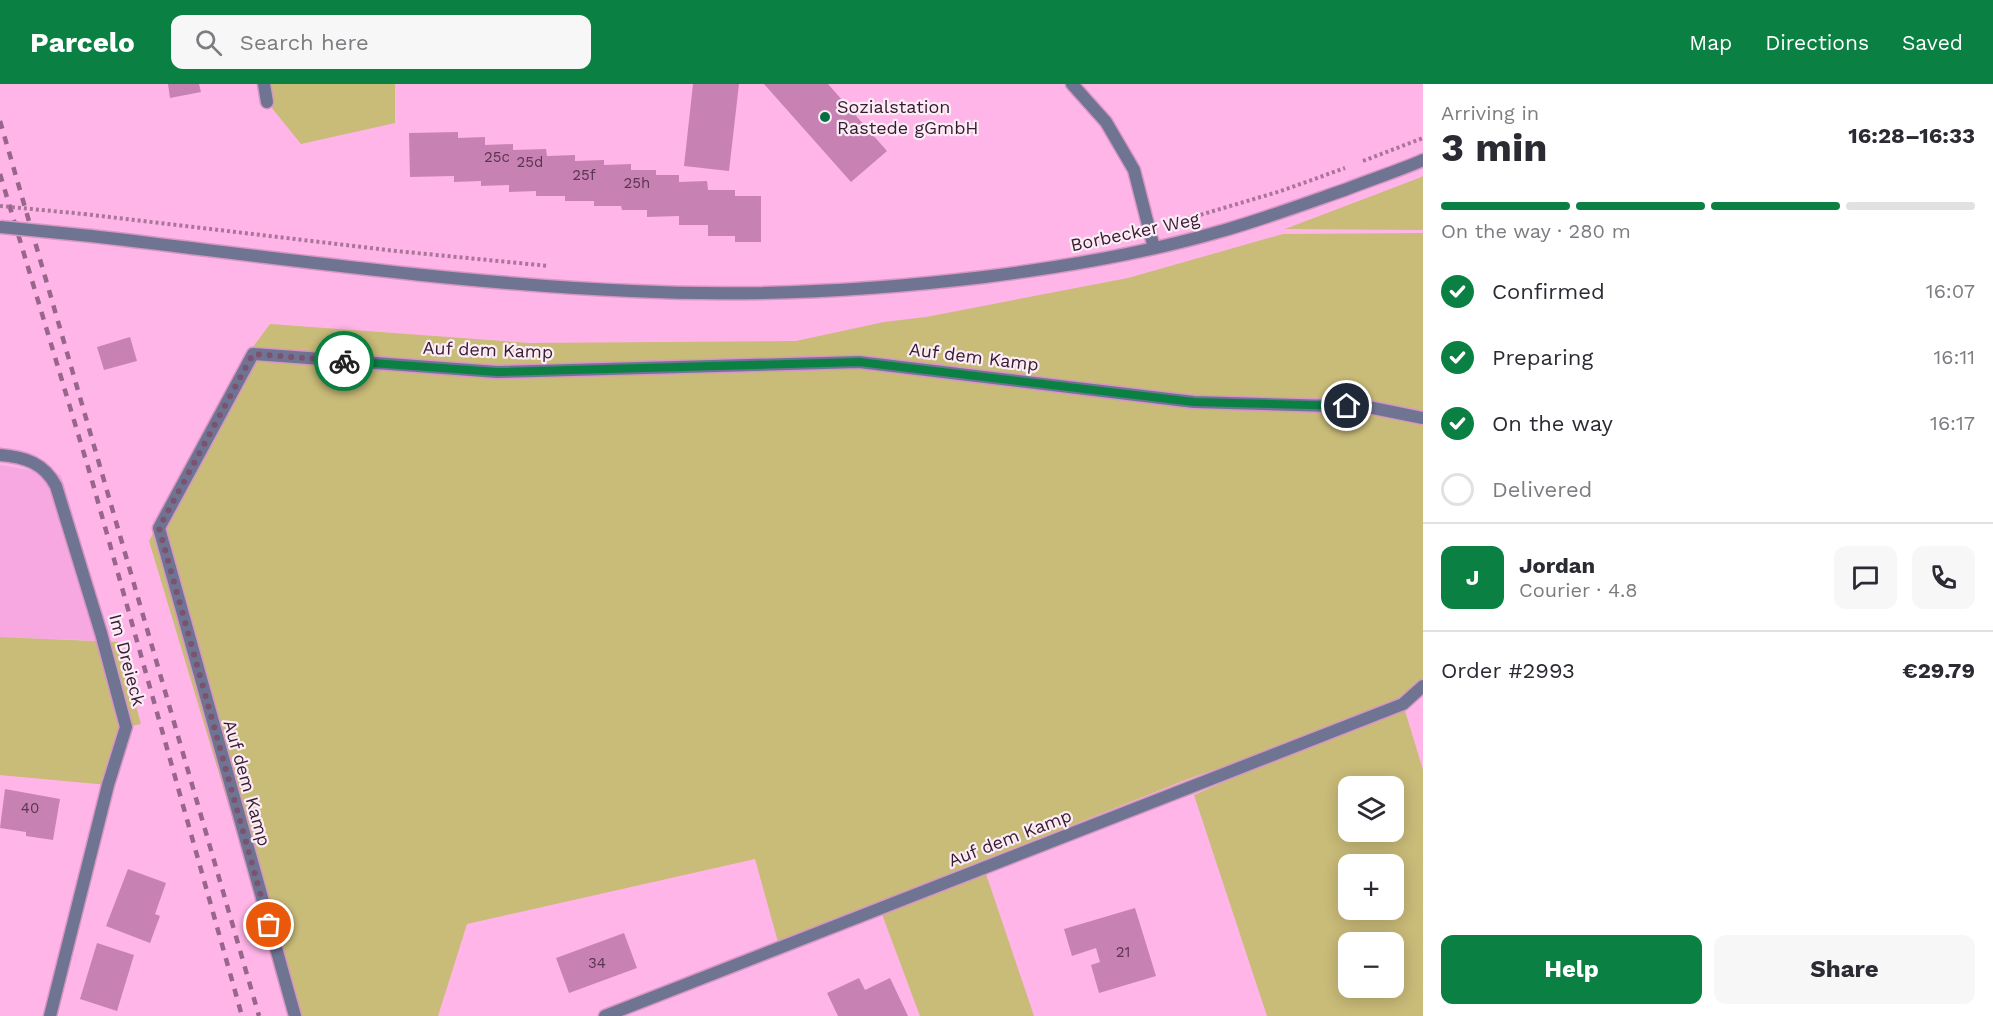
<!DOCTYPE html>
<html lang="en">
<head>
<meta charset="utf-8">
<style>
	:root { --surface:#fff; --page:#f7f7f7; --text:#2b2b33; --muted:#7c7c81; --line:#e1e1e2; --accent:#0b8043 }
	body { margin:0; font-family:"Work Sans",sans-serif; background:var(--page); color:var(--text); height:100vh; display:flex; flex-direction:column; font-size:22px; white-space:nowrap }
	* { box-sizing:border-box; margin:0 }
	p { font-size:20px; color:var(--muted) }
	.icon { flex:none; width:33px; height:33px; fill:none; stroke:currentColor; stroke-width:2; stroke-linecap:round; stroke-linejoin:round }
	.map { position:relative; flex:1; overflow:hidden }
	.panel { display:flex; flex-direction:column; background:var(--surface); width:570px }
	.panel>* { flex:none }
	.controls { position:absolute; left:1338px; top:692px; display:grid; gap:12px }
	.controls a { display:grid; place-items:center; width:66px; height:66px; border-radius:12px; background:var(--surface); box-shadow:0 3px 15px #0003; font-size:30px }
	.pin { position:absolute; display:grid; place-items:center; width:51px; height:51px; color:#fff; margin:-26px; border:3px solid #fff; border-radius:50%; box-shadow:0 2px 6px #0007 }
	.courier { position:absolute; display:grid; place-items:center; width:60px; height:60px; margin:-30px; border:4px solid #0b8043; border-radius:50%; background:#fff; color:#222; box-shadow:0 2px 8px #0007 }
	.head em { font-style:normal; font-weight:700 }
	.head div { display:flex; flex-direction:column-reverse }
	.head { display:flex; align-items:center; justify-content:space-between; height:102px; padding:0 18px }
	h1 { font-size:39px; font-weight:700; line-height:45px }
	.bar { display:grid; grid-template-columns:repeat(4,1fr); gap:9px 6px; align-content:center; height:72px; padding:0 18px }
	.bar i { height:8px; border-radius:4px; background:var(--line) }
	.bar .selected { background:var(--accent) }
	.bar p { grid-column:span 4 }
	.line { display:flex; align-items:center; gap:15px; padding:0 18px; border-top:2px solid var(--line) }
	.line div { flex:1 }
	.round { display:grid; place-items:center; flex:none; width:63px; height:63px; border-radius:12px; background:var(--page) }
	ol { padding:0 18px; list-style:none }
	li { display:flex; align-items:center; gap:18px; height:66px }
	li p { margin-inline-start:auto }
	li .icon { padding:6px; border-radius:50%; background:var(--accent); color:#fff; stroke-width:4 }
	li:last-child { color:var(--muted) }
	li i { width:33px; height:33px; border:3px solid var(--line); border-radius:50% }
	.primary-button { display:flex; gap:12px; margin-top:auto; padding:12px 18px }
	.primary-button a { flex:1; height:69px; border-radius:12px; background:var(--accent); color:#fff; font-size:24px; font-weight:700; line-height:69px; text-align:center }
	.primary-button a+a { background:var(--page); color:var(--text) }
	header { display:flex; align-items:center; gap:36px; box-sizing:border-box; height:84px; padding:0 30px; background:var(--accent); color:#fff }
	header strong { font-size:28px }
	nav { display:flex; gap:33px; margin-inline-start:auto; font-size:21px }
	.search { width:420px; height:54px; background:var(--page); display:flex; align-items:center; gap:15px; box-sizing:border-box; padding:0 21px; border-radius:12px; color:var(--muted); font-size:22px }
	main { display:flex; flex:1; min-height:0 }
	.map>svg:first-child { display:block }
</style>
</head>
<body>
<header>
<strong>Parcelo</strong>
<div class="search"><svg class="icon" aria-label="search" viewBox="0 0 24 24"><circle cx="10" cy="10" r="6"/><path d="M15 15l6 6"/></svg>Search here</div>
<nav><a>Map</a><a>Directions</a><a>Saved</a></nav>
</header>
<main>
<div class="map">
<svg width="1423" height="932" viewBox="0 0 1423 932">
	<rect width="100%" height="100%" fill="#ffb5e8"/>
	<path fill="#f8a8e0" d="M0,381L61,391L110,557L0,553Z"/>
	<g fill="#c9bb78" fill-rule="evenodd">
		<path d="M264,0H395V39L301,60L267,18Z"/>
		<path d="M1423,92V146L1285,145L1419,94Z"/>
		<path d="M1423,149V602L1403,620L1423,686V932H1267L1194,711L1392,624L1188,695L778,858L755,775L467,840L438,932H292L149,457L250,267L270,240L529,259L796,257L884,238L926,233L1128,194L1283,150ZM1348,702H1394V747H1348ZM1348,780H1394V825H1348ZM1348,858H1394V903H1348Z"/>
		<path d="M0,553L118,558L141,640L126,643L108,701L0,691Z"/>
		<path d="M984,784L1034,932H920L880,825Z"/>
	</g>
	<g fill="#c782b3">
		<path d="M168,0H199L201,8L170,14Z"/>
		<path d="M693,0H739L729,87L684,82Z"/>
		<path d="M764,0H828L887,67L851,98Z"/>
		<path d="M458,48V54L485,53V61L513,60V66L546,65L547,72L575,71V77L604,76V81L631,80V86H656V91H679V98L707,97L708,106H735V112H761V158H735V152H708V141H679V132L647,133V126H622L621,122H594V117H565V112H536V107L509,108V101L481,102V97L454,98V92L410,93L409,49Z"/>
		<path d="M130,253L137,277L104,286L97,263Z"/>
		<path d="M5,705L60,715L53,756L26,752V748L0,744Z"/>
		<path d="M128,785L166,799L155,830L160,832L150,859L106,842Z"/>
		<path d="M1135,824L1156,892L1099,909L1091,881L1100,878L1096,864L1072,872L1064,845Z"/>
		<path d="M624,849L637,884L569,909L556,874Z"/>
		<path d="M97,859L134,871L117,927L80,915Z"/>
		<path d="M859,894L865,906L890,894L908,932H838L827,909Z"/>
	</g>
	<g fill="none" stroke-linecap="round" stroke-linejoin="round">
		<defs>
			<g id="minor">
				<path d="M264,0L267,18"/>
				<path d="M1072,0L1106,38L1134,86L1154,164"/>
				<path d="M0,371C25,373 44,379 56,402L101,549L126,643L108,701L50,932"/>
				<path d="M295,932L159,444L253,270L497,288L859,278L1194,318L1368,323L1423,334"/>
				<path d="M605,932L1403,620L1423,602"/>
			</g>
			<path id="tertiary" d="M91,152C271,173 451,199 632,207C749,213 867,207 984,193C1063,183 1142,170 1218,148C1261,136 1304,120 1347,105C1372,95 1398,87 1423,76"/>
		</defs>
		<use href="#minor" stroke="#d796c3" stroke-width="15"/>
		<use href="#tertiary" stroke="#d796c3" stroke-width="15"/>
		<g stroke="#ab759b" stroke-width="4" stroke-dasharray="3 3" stroke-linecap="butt">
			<path d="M1363,77L1423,54"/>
			<path d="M84,130L396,167L549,182"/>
			<path d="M1166,141L1281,107L1345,84"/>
		</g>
		<use href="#minor" stroke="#6f7492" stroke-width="12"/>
		<use href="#tertiary" stroke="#6f7492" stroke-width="12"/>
		<g stroke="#98668a" stroke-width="4.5" stroke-dasharray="8 8" stroke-linecap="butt">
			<path d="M0,37L259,932"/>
			<path d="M0,90L91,393L242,932"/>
		</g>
		<defs>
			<path id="tertiary-bridge" d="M0,143L91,152"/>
		</defs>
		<use href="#tertiary-bridge" stroke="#d796c3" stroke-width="15" stroke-linecap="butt"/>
		<path stroke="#ab759b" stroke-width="4" stroke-dasharray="3 3" stroke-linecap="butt" d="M0,122L84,130"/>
		<use href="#tertiary-bridge" stroke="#6f7492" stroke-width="12"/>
	</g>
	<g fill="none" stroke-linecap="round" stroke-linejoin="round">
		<path stroke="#7d5170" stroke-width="6" stroke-dasharray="0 10.8" d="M269,841L159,444L253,270L344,277"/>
		<path stroke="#0b8043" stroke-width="8" d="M344,277L497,288L859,278L1194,318L1347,322"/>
	</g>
	<circle fill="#086e44" stroke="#fbecf6" stroke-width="2" cx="825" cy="33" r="6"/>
	<g text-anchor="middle" stroke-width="4.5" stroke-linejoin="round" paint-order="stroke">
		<g font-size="15" fill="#5b3551">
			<text x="497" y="78">25c</text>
			<text x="530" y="83">25d</text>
			<text x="584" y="96">25f</text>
			<text x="637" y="104">25h</text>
			<text x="30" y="729">40</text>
			<text x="1123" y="873">21</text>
			<text x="597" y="884">34</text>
		</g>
		<g font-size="18" fill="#371b30" stroke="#fbecf6" text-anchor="start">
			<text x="837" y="29">Sozialstation<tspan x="837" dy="21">Rastede gGmbH</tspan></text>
		</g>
		<g font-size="18" fill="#371b30" stroke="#fbecf6">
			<text transform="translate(1135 148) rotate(-12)" y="6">Borbecker Weg</text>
			<text transform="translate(488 266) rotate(2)" y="6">Auf dem Kamp</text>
			<text transform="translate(974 273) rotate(7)" y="6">Auf dem Kamp</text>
			<text transform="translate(127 576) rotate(75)" y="6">Im Dreieck</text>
			<text transform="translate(247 699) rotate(74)" y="6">Auf dem Kamp</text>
			<text transform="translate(1010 754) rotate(-21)" y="6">Auf dem Kamp</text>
		</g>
	</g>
</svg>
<div class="controls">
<a><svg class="icon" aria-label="layers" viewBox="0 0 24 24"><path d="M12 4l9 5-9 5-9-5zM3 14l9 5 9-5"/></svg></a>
<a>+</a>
<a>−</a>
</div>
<div class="pin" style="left:269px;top:841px;background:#ea580c"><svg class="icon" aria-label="bag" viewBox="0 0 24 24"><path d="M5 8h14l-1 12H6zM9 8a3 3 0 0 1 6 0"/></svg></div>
<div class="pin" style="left:1347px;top:322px;background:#1f2937"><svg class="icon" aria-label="home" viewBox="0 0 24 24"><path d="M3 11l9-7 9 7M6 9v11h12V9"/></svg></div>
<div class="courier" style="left:344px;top:277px"><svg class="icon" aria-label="bike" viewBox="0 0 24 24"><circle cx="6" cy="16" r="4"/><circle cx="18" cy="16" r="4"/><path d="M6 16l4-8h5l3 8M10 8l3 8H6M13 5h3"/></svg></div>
</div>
<section class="panel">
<div class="head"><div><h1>3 min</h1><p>Arriving in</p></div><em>16:28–16:33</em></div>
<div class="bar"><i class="selected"></i><i class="selected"></i><i class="selected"></i><i></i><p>On the way · 280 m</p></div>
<ol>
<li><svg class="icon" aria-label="check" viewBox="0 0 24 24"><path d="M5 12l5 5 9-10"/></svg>Confirmed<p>16:07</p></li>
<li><svg class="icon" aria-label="check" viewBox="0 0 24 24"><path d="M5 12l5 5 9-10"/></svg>Preparing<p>16:11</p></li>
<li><svg class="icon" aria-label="check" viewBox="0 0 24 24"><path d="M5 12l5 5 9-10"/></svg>On the way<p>16:17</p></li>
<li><i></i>Delivered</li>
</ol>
<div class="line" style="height:108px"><b class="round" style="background:var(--accent);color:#fff">J</b><div><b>Jordan</b><p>Courier · 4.8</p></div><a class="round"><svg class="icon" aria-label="chat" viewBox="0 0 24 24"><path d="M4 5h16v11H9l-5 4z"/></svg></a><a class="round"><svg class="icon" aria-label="phone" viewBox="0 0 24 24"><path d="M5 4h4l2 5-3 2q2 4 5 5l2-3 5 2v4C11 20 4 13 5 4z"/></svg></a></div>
<div class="line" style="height:78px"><div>Order #2993</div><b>€29.79</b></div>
<div class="primary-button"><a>Help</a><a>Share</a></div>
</section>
</main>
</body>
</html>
